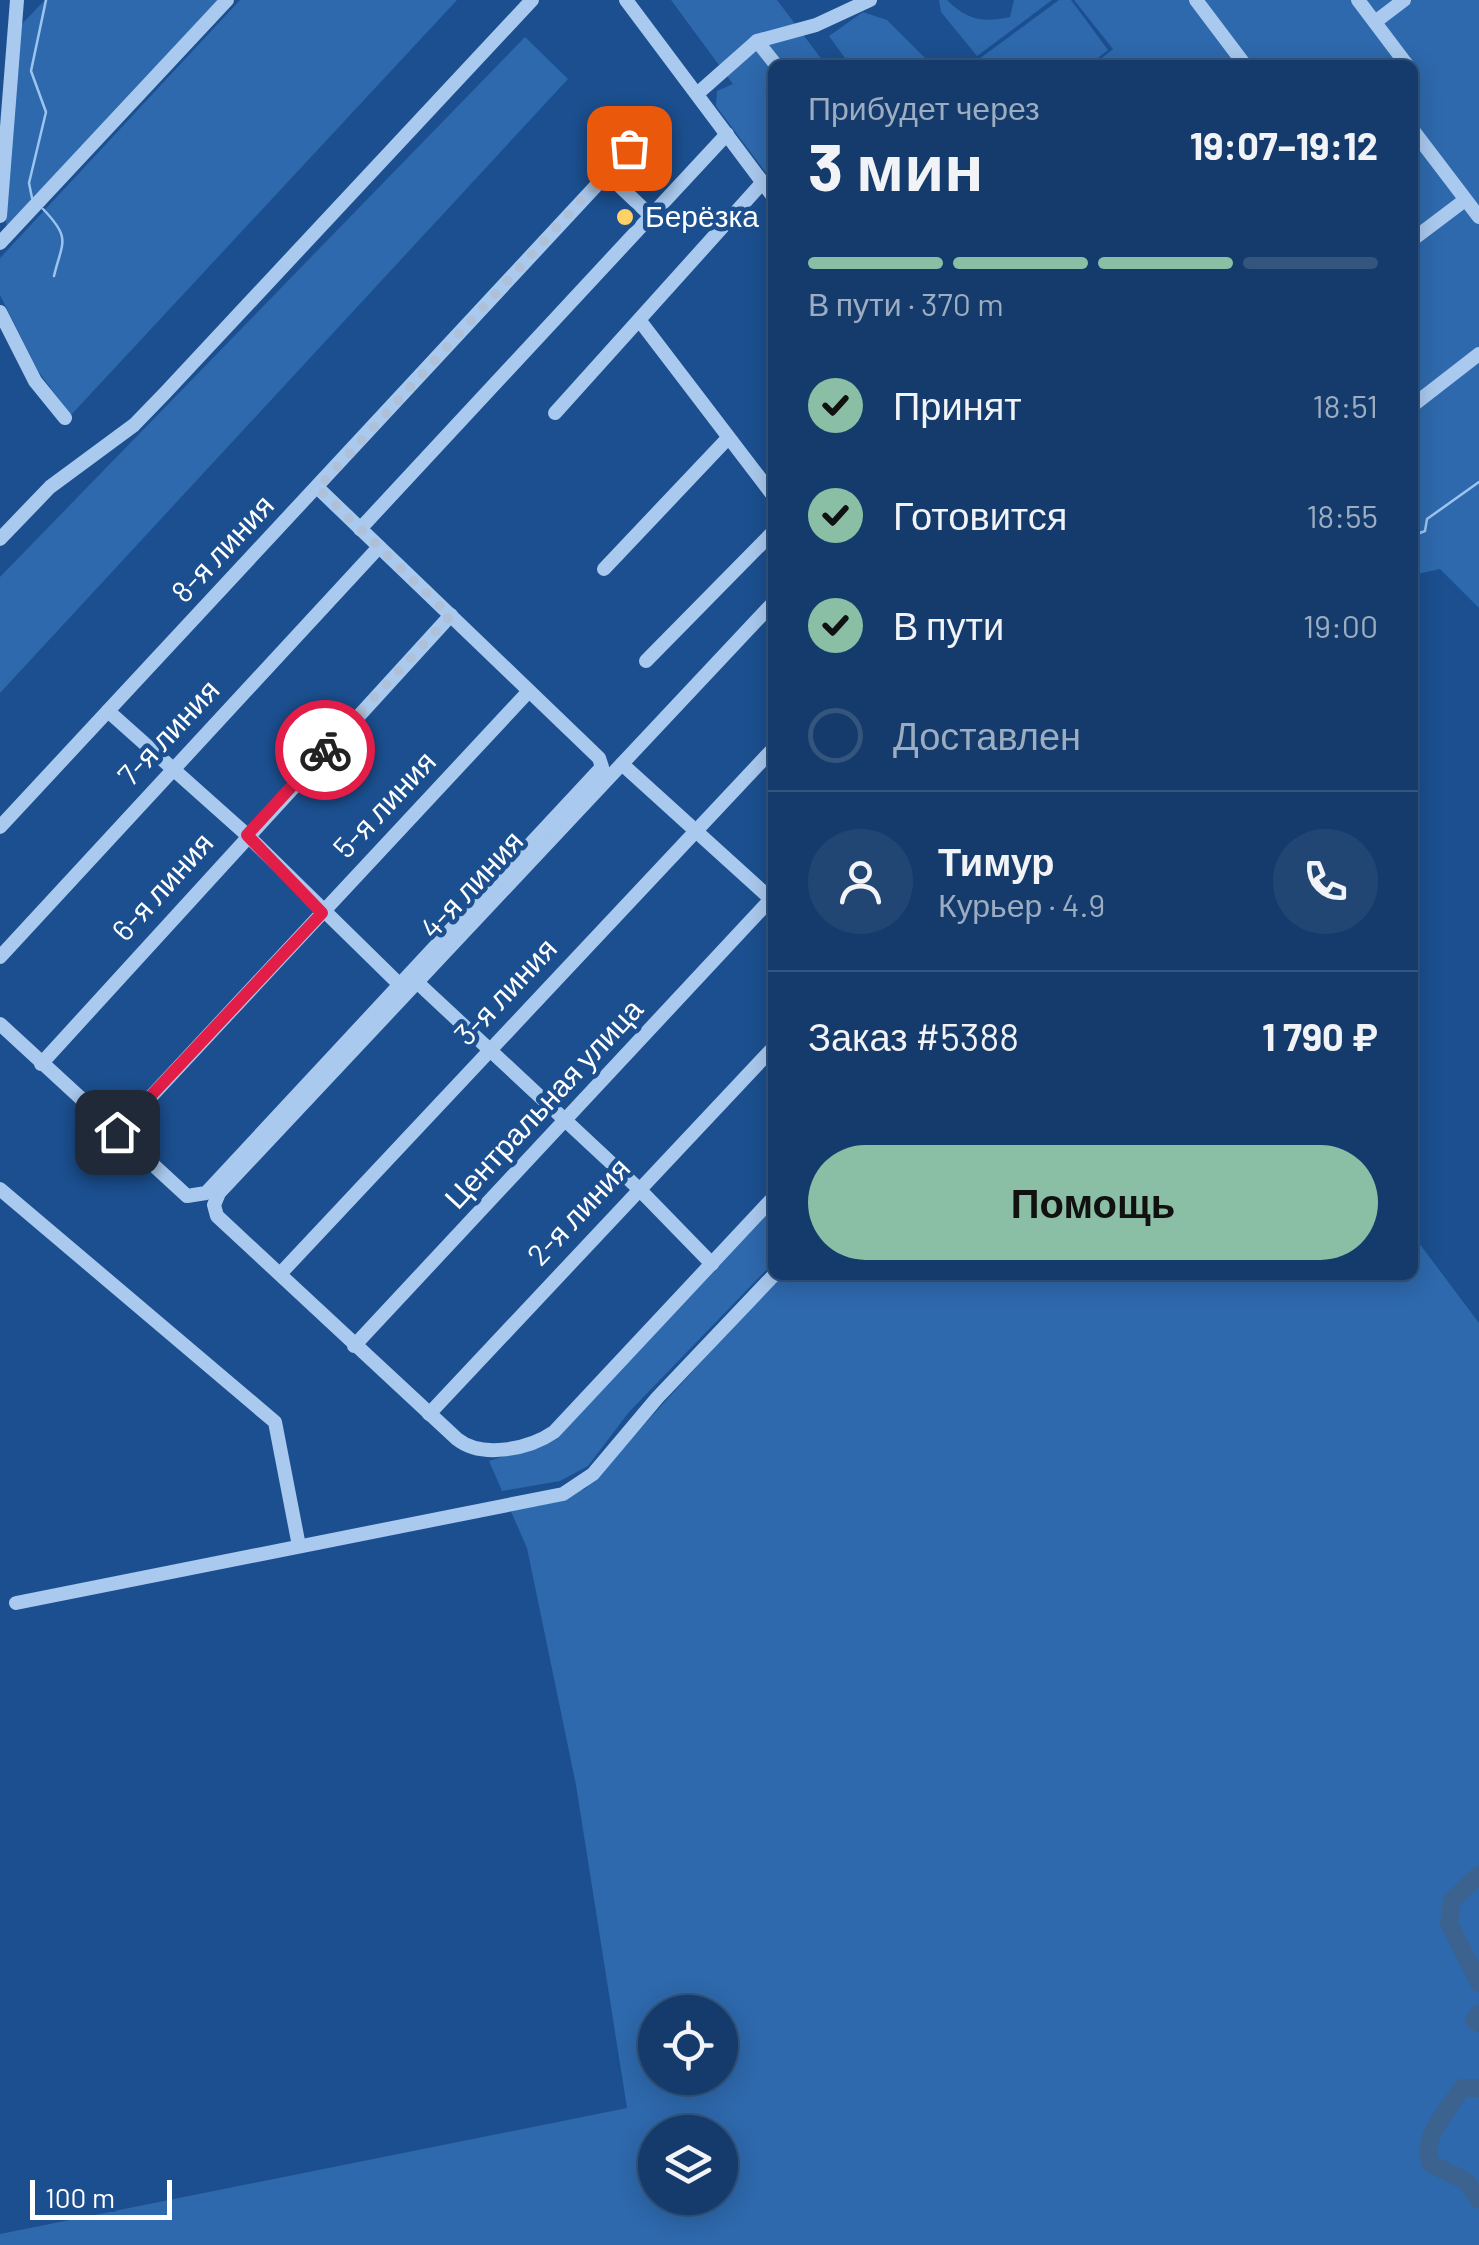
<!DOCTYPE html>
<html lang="ru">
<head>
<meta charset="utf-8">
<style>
	:root { --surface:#143b6b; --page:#214673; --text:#f1f3f6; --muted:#9dadc1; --line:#33557e; --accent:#8abfa5 }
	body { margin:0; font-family:Barlow,sans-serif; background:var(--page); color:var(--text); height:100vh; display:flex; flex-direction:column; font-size:38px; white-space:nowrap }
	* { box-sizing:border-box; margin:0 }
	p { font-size:32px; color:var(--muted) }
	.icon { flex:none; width:55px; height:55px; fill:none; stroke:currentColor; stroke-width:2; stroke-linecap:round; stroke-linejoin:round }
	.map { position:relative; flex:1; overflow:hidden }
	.sheet { position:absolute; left:768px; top:60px; width:650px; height:1220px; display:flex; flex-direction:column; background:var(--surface); border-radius:15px; box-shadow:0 5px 25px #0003,0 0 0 2px var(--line) }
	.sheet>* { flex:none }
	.tools { position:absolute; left:638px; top:1995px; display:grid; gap:20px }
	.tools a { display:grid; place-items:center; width:100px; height:100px; border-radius:50%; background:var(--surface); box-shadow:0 5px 25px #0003,0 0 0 2px var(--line); font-size:50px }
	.scale { position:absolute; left:30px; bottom:25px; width:142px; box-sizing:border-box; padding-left:10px; border:5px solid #fff; border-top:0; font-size:28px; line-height:35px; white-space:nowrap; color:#fff; -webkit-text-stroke:8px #1b4f8f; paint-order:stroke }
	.pin { position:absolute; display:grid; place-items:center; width:85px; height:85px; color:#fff; margin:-42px; border-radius:20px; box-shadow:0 5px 15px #0006 }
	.courier { position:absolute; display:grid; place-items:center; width:100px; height:100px; margin:-50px; border:8px solid #e11d48; border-radius:50%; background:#fff; color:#222; box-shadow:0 2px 12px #0007 }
	.head em { font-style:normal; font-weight:700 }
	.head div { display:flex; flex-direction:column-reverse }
	.head { display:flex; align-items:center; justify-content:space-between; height:170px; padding:0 40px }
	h1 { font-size:65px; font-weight:700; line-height:75px }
	.bar { display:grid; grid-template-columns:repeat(4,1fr); gap:15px 10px; align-content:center; height:120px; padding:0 40px }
	.bar i { height:12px; border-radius:8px; background:var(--line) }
	.bar .current { background:var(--accent) }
	.bar p { grid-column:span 4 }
	.line { display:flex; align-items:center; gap:25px; padding:0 40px; border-top:2px solid var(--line) }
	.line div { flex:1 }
	.round { display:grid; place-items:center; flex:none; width:105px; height:105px; border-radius:52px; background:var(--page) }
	ol { padding:0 40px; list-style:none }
	li { display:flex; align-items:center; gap:30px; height:110px }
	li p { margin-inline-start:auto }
	li .icon { padding:10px; border-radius:50%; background:var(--accent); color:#111; stroke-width:4 }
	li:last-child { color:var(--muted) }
	li i { width:55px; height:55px; border:5px solid var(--line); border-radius:50% }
	.primary-button { display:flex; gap:20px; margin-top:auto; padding:20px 40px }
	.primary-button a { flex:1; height:115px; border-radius:60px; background:var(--accent); color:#111; font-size:40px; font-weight:700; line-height:115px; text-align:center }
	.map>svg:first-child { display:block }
</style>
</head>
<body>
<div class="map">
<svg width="1479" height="2245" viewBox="0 0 1479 2245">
	<rect width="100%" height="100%" fill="#1b4f8f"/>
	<g fill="#2e69ad" fill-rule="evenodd">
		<path d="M45,0H220L8,229L5,219L21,25Z"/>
		<path d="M240,0H457L71,415L38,371L0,295V258Z"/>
		<path d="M671,0H777L826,65H772V181L716,106L717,91L733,84Z"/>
		<path d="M939,0H947C967,20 983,23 1010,17L1014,0H1052L977,56L941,12Z"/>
		<path d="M1059,0H1071L1108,50L1089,65H971Z"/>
		<path d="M1074,0H1479V608L1440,569L1413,575L1412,65H1175L1172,61L1167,65H1093L1113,49Z"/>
		<path d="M863,12L887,20L932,65H850L829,36Z"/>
		<path d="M525,37L568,79L0,693V577Z"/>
		<path d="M772,1205V1264L629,1412L588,1466L560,1481L502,1491L489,1461L557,1439Z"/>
		<path d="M1413,1235L1479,1323V2245H0V2234L627,2108L576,1785L527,1548L509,1507L585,1489L781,1275H1412ZM655,2012H720V2078H655ZM655,2132H720V2198H655Z"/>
	</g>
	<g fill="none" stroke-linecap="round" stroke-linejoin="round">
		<g stroke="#9cc4f0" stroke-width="2.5">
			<path d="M32,198L29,183L46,112L31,71L46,0"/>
			<path d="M43,209C72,239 62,242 54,276"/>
			<path d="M1412,536L1425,531L1427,519L1479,482"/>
		</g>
		<g stroke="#3c6290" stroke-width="18">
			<path d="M1479,1875L1452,1900L1449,1923L1479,1983"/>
			<path d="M1479,2014L1474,2020L1479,2023"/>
			<path d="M1479,2088H1462C1448,2110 1420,2138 1431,2164L1466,2181L1479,2200"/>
		</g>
		<g stroke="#a9c9ee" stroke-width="14">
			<path d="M626,0L772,195"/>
			<path d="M1196,0L1245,65"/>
			<path d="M1358,0L1407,65"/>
			<path d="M1375,22L1404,0"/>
			<path d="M757,41L776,65"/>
			<path d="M697,94L757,41L816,25L870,0"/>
			<path d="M1412,129L1479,217"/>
			<path d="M607,174L651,122"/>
			<path d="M0,216L17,0"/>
			<path d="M1412,240L1465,200"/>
			<path d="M0,243L227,0"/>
			<path d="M0,312L35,381L65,418"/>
			<path d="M640,321L772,494"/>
			<path d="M1412,406L1479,354"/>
			<path d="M555,413L763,182"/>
			<path d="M360,529L727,134"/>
			<path d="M0,539L50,487L134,425L165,393L532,0"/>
			<path d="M604,569L728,438"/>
			<path d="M772,604L219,1193L214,1205L217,1216L457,1439C482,1459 529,1449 554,1432L772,1199"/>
			<path d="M646,661L772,533"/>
			<path d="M108,711L247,835L400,985"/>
			<path d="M622,764L772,900"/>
			<path d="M0,827L607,174L651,216"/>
			<path d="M0,957L379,547"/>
			<path d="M419,984L638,1188L712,1264"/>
			<path d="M0,1024L187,1196L206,1193L602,767L599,758L318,488"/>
			<path d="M41,1064L451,615"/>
			<path d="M117,1133L529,691"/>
			<path d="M0,1189L275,1422L299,1546"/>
			<path d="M280,1274L772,750"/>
			<path d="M354,1346L772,898"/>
			<path d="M429,1414L772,1049"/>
			<path d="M16,1603L563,1494L593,1474L657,1398L774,1275"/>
		</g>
	</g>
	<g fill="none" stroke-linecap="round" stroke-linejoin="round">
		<path stroke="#afc1d8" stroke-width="10" stroke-dasharray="0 18" d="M325,750L450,616L318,488L629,148"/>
		<path stroke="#e11d48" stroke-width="12" d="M117,1132L322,913L247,835L325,750"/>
	</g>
	<circle fill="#ffd166" stroke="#1b4f8f" stroke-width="4" cx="625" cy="217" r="10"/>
	<g text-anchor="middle" stroke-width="9" stroke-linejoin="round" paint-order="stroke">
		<g font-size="30" fill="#fff" stroke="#1b4f8f" text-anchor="start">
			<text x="645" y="227">Берёзка</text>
		</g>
		<g font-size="30" fill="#fff" stroke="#1b4f8f">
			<text transform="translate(223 549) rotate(-47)" y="10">8-я линия</text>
			<text transform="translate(169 733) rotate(-47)" y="10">7-я линия</text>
			<text transform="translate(385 805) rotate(-47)" y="10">5-я линия</text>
			<text transform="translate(472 885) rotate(-47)" y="10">4-я линия</text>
			<text transform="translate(163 887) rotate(-48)" y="10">6-я линия</text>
			<text transform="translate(506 992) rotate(-47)" y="10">3-я линия</text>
			<text transform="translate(544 1104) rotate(-47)" y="10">Центральная улица</text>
			<text transform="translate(579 1212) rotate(-47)" y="10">2-я линия</text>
		</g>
	</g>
</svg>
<div class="tools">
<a><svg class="icon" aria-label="locate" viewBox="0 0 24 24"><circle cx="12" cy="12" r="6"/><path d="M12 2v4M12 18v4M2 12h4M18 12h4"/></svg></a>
<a><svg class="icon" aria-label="layers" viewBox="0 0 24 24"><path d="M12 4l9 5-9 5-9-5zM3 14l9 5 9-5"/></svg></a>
</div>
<div class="scale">100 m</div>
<div class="pin" style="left:629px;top:148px;background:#ea580c"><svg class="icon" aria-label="bag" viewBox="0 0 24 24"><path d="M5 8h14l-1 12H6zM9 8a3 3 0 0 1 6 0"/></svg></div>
<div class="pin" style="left:117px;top:1132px;background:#1f2937"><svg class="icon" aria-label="home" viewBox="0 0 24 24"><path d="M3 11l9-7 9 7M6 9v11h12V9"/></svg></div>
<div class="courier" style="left:325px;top:750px"><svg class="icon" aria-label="bike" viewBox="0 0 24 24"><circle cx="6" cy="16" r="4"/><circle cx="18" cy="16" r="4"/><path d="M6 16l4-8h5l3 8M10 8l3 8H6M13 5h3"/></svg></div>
<section class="sheet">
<div class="head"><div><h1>3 мин</h1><p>Прибудет через</p></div><em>19:07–19:12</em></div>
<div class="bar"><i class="current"></i><i class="current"></i><i class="current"></i><i></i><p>В пути · 370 m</p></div>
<ol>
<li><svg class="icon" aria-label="check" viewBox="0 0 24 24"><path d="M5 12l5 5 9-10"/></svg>Принят<p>18:51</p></li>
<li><svg class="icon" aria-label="check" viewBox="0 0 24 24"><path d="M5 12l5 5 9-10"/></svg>Готовится<p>18:55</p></li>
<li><svg class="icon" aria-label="check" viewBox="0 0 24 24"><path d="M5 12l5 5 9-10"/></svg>В пути<p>19:00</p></li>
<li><i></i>Доставлен</li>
</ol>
<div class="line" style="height:180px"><a class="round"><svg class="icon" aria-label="person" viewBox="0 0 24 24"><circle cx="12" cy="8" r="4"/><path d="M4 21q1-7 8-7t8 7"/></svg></a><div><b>Тимур</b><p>Курьер · 4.9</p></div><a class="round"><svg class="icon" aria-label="phone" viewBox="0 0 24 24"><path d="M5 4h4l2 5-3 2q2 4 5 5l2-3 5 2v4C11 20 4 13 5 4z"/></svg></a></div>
<div class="line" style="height:130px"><div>Заказ #5388</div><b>1 790 ₽</b></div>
<div class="primary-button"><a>Помощь</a></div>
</section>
</div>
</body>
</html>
